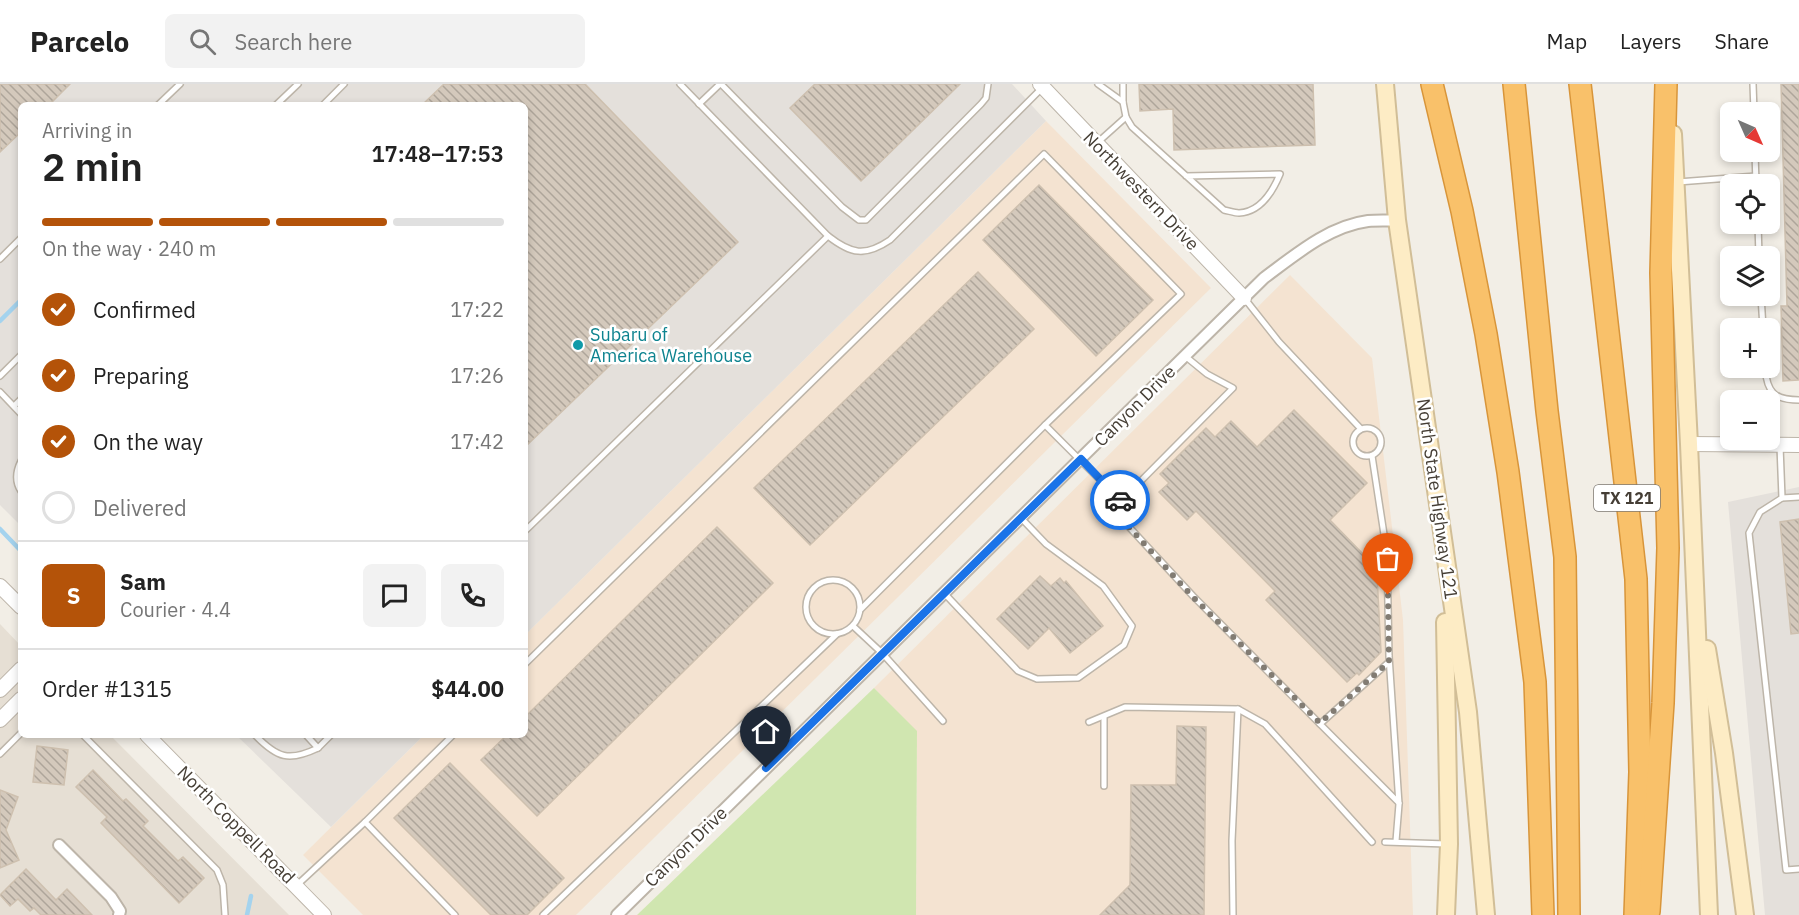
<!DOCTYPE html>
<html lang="en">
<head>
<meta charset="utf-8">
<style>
	:root { --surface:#fff; --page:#f2f2f2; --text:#222; --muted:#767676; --line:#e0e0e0; --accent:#b45309 }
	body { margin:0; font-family:"IBM Plex Sans",sans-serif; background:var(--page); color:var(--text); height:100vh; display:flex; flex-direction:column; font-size:22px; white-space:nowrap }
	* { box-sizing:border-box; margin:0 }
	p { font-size:20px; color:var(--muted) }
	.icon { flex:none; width:33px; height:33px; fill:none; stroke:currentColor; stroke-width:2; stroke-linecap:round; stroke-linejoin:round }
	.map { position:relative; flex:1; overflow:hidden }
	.side { position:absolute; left:18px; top:18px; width:510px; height:636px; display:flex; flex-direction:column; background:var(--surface); border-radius:9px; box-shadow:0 3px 9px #0003 }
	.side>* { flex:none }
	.needle { width:39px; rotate:135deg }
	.buttons { position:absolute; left:1720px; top:18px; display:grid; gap:12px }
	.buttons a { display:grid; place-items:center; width:60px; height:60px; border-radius:9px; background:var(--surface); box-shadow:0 3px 9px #0003; font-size:30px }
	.pin { position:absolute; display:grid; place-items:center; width:51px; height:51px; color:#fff; margin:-62px -26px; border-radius:50% 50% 50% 0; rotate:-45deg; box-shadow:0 0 6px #0007 }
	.pin .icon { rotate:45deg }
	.courier { position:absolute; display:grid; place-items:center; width:60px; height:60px; margin:-30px; border:4px solid #1a73e8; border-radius:50%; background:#fff; color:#222; box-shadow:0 2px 8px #0007 }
	.overview em { font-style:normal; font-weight:600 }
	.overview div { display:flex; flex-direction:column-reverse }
	.overview { display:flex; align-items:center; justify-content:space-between; height:102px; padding:0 24px }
	h1 { font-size:39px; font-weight:600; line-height:45px }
	.bar { display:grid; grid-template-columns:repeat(4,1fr); gap:9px 6px; align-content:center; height:72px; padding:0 24px }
	.bar i { height:8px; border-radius:4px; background:var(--line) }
	.bar .selected { background:var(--accent) }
	.bar p { grid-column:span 4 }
	.line { display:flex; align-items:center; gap:15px; padding:0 24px; border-top:2px solid var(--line) }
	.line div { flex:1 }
	.round { display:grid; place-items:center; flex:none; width:63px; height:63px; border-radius:9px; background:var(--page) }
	ol { padding:0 24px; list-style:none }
	li { display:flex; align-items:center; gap:18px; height:66px }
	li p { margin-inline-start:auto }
	li .icon { padding:6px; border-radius:50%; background:var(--accent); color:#fff; stroke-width:4 }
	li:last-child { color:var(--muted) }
	li i { width:33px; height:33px; border:3px solid var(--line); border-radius:50% }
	header { display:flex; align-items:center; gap:36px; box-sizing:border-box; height:84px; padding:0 30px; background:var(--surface); border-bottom:2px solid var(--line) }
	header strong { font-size:28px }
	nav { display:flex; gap:33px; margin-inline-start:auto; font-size:21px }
	.search { width:420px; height:54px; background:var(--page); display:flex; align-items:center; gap:15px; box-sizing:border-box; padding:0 21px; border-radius:9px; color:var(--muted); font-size:22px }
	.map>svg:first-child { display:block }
</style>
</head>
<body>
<header>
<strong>Parcelo</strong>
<div class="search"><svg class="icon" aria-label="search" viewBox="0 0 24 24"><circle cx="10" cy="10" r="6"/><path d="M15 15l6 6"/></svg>Search here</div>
<nav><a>Map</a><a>Layers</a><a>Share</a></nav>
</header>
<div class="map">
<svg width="1799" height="831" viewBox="0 0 1799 831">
	<defs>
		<pattern id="building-back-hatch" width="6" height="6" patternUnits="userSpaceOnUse" patternTransform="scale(1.5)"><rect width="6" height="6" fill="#d4c9bc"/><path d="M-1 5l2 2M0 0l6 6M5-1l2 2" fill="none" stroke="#aea59a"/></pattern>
	</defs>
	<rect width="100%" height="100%" fill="#f2eee6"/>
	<path fill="#e6dfd4" d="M0,540L21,562V651H110L289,831H0Z"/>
	<g fill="#f4e3d1">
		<path d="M1046,37L1211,204L576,831H363L303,771L424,651H525V551Z"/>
		<path d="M1290,191L1372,274L1403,536L1413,831H916L917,648L874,604Z"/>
	</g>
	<g fill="#e4e0db">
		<path d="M0,0H1012L1046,37L525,551V21H21V442L0,421Z"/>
		<path d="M1799,403V831H1765L1728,418Z"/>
		<path d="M236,651H424L331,743Z"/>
	</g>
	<path fill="#d0e6b0" d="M874,604L917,647L916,831H637Z"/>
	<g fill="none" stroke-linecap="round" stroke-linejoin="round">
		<g stroke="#a4d3ee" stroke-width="4.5">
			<path d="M0,237L21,216"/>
			<path d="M0,445L21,467"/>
			<path d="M247,831L251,812"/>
		</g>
	</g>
	<g fill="url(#building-back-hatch)" stroke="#cec0af" stroke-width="1.5">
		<path d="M0,0H70L49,21H21V48L0,68Z"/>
		<path d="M444,0H585L738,158L525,363V21H422Z"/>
		<path d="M815,0H960L861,97L790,24Z"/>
		<path d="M1139,0H1313L1315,61L1174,66L1173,25L1140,27Z"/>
		<path d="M1781,0H1799V296L1783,297L1781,222H1787Z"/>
		<path d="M1039,101L1153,216L1096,272L983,156Z"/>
		<path d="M978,188L1034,245L810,461L754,404Z"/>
		<path d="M1294,326L1367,399L1330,436L1367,474L1364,478L1377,491L1381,568L1359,591L1357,589L1347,598L1266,516L1275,507L1196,427L1187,436L1159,408L1169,399L1160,390L1206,344L1215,353L1231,337L1257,363Z"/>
		<path d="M1799,435V549L1791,550L1780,438Z"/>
		<path d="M717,443L773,499L537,732L481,676L507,651H525V633Z"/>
		<path d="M1040,492L1051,502L1060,494L1064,499L1066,497L1103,542L1070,569L1049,544L1028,565L997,535Z"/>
		<path d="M1177,642L1206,643L1204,831H1100L1130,801L1131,701H1176Z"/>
		<path d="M37,662L68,666L64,701L33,698Z"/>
		<path d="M450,679L564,794L527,831H491L394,734Z"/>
		<path d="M93,686L123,717L126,715L148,737L143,742L178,777L183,773L204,794L179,819L101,739L107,733L76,703Z"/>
		<path d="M0,706L18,713L6,746L19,776L0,784Z"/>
		<path d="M26,785L56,816L67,805L92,831H41L34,824L30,827L18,815L10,822L0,811Z"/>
	</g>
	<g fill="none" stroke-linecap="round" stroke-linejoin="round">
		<defs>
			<g id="service">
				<path d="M680,0L828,152C851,170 865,173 890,156L1042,4"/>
				<path d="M721,0L842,123L859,136H866L981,20L986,14L988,0"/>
				<path d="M1123,0V18"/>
				<path d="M1753,0L1754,28"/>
				<path d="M699,20L720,0"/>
				<path d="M158,21L180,0"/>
				<path d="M276,21L298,0"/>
				<path d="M323,21L344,0"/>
				<path d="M1126,33L1132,43L1224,126C1229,127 1235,129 1239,129C1261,128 1273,107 1280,90L1186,92"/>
				<path d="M1097,59L1126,33L1123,18L1098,0"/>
				<path d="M1755,68L1756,100"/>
				<path d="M1678,98L1756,92"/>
				<path d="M1758,140L1759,172"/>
				<path d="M0,175L21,154"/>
				<path d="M1761,212L1763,244"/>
				<path d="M1245,215L1279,258L1361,345"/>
				<path d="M1185,272L1207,290L1233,304L1121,417L1117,430L1193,512L1320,640"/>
				<path d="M1765,284C1767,308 1774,316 1799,316"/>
				<path d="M0,292L21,271"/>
				<path d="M0,308L21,330"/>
				<path d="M14,322L21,315"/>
				<circle cx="1367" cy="358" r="14"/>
				<path d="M1780,362L1782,414L1760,428L1749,449L1786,786L1799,785"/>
				<path d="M1372,372L1387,470L1389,572L1399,720L1396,757"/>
				<path d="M21,377C16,387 15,398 21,407"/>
				<path d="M1782,414L1799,413"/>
				<path d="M525,447L828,152"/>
				<circle cx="833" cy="523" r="27"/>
				<path d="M944,509L1018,587L1037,595L1078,594L1124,561L1132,542L1103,502L1046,460L1021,434"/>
				<path d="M860,526L1045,341"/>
				<path d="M853,542L883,570L943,637"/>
				<path d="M1389,578L1320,640L1399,719"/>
				<path d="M525,580L1044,70L1181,210L1045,341L1121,417"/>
				<path d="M1238,625L1265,640L1372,758"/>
				<path d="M1104,633V702"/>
				<path d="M1089,638L1125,623L1238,625L1232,757L1233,831"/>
				<path d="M83,651L217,786L223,801L225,831"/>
				<path d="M255,651C277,674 289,678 318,664"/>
				<path d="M306,651L318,664L331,651"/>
				<path d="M453,651L365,738L455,831"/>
				<path d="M0,670L21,649"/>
				<path d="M1385,758L1447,760"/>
				<path d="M296,802L365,738"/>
				<path d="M543,831L837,550"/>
			</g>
			<g id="minor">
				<path d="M59,761L111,813L120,827L119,831"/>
				<path d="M617,831L1264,194C1295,171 1329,142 1368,137C1378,136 1388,137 1397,136"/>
			</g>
			<g id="tertiary">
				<path d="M1040,0L1244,214"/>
				<path d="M1689,360L1799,361"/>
				<path d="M0,502L21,523"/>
				<path d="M0,606L21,585"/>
				<path d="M0,636L21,615"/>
				<path d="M147,651L324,831"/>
			</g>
			<g id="secondary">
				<path d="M1385,0L1397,136L1468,628L1486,831"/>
				<path d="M1673,50L1689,360L1709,831"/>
				<path d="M1445,538L1449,760L1446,831"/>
				<path d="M1707,565L1724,669L1745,831"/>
			</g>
			<g id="motorway">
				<path d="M1432,0L1462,127L1486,250L1508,388L1535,598L1543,831"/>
				<path d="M1514,0L1547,327L1565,473L1569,831"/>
				<path d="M1580,0L1636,495L1640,688L1635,831"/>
				<path d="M1649,827L1663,619L1668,464L1661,189L1666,0"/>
			</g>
		</defs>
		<use href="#service" stroke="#bdb5a9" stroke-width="8"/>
		<use href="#minor" stroke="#bdb5a9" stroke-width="14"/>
		<use href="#tertiary" stroke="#bdb5a9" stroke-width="16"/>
		<use href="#secondary" stroke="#d1be97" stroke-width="20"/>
		<use href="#motorway" stroke="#d8953a" stroke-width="24"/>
		<use href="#service" stroke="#fff" stroke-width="5"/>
		<use href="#minor" stroke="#fff" stroke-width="10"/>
		<use href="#tertiary" stroke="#fff" stroke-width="14"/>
		<use href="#secondary" stroke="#fdecc5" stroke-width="16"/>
		<use href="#motorway" stroke="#f9c16a" stroke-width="21"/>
	</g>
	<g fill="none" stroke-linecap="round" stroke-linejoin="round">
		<path stroke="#827c73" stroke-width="6" stroke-dasharray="0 10.8" d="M1120,416L1117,430L1192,512L1320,639L1389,578L1388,511"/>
		<path stroke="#1a73e8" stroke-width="8" d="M766,684L1081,375L1120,416"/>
	</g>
	<circle fill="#0f9aa8" stroke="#fff" stroke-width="2" cx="578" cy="261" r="6"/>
	<g text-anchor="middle" stroke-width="5" stroke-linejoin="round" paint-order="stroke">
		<rect fill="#fff" stroke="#7d7872" stroke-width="1.5" x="1594" y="401" width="66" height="26" rx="4.5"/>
		<g font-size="16" font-weight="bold" fill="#453e35">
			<text x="1627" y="420">TX 121</text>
		</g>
		<g font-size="18" fill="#453e35" stroke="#fff">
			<text transform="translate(1141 107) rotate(46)" y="6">Northwestern Drive</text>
			<text transform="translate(1135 322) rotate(-45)" y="6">Canyon Drive</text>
			<text transform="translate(1437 415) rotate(82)" y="6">North State Highway 121</text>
			<text transform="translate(236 741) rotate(45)" y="6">North Coppell Road</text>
			<text transform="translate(686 763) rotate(-44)" y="6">Canyon Drive</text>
		</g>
		<g font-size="18" fill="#0d838f" stroke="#fff" text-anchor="start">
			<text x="590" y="257">Subaru of<tspan x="590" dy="21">America Warehouse</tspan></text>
		</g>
	</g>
</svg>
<div class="buttons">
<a><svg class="needle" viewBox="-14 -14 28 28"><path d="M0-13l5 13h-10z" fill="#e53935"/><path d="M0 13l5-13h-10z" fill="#767676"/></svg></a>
<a><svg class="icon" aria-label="locate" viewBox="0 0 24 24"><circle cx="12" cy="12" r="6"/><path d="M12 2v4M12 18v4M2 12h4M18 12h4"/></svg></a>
<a><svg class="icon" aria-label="layers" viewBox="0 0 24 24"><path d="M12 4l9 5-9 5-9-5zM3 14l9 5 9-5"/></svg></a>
<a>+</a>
<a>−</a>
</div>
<div class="pin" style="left:1388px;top:511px;background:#ea580c"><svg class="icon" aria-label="bag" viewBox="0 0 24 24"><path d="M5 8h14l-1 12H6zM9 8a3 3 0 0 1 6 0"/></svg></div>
<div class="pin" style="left:766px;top:684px;background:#1f2937"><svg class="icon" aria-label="home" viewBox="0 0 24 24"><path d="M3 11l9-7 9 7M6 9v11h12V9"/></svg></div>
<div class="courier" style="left:1120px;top:416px"><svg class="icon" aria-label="car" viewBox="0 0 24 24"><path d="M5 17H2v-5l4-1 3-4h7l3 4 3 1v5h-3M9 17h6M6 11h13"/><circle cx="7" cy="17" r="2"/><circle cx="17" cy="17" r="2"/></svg></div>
<section class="side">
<div class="overview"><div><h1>2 min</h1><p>Arriving in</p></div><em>17:48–17:53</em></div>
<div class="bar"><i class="selected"></i><i class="selected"></i><i class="selected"></i><i></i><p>On the way · 240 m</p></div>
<ol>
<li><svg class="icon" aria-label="check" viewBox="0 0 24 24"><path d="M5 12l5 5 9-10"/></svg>Confirmed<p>17:22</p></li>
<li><svg class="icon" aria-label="check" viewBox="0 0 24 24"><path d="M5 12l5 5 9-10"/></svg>Preparing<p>17:26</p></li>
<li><svg class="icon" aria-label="check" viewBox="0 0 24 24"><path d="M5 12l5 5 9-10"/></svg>On the way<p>17:42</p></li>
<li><i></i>Delivered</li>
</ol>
<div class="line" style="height:108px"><b class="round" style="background:var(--accent);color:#fff">S</b><div><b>Sam</b><p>Courier · 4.4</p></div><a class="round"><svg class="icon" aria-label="chat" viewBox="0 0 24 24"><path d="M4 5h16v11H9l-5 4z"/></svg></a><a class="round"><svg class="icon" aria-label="phone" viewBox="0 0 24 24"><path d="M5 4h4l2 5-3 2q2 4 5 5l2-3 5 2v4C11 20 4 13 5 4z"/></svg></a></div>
<div class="line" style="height:78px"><div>Order #1315</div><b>$44.00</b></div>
</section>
</div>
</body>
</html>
